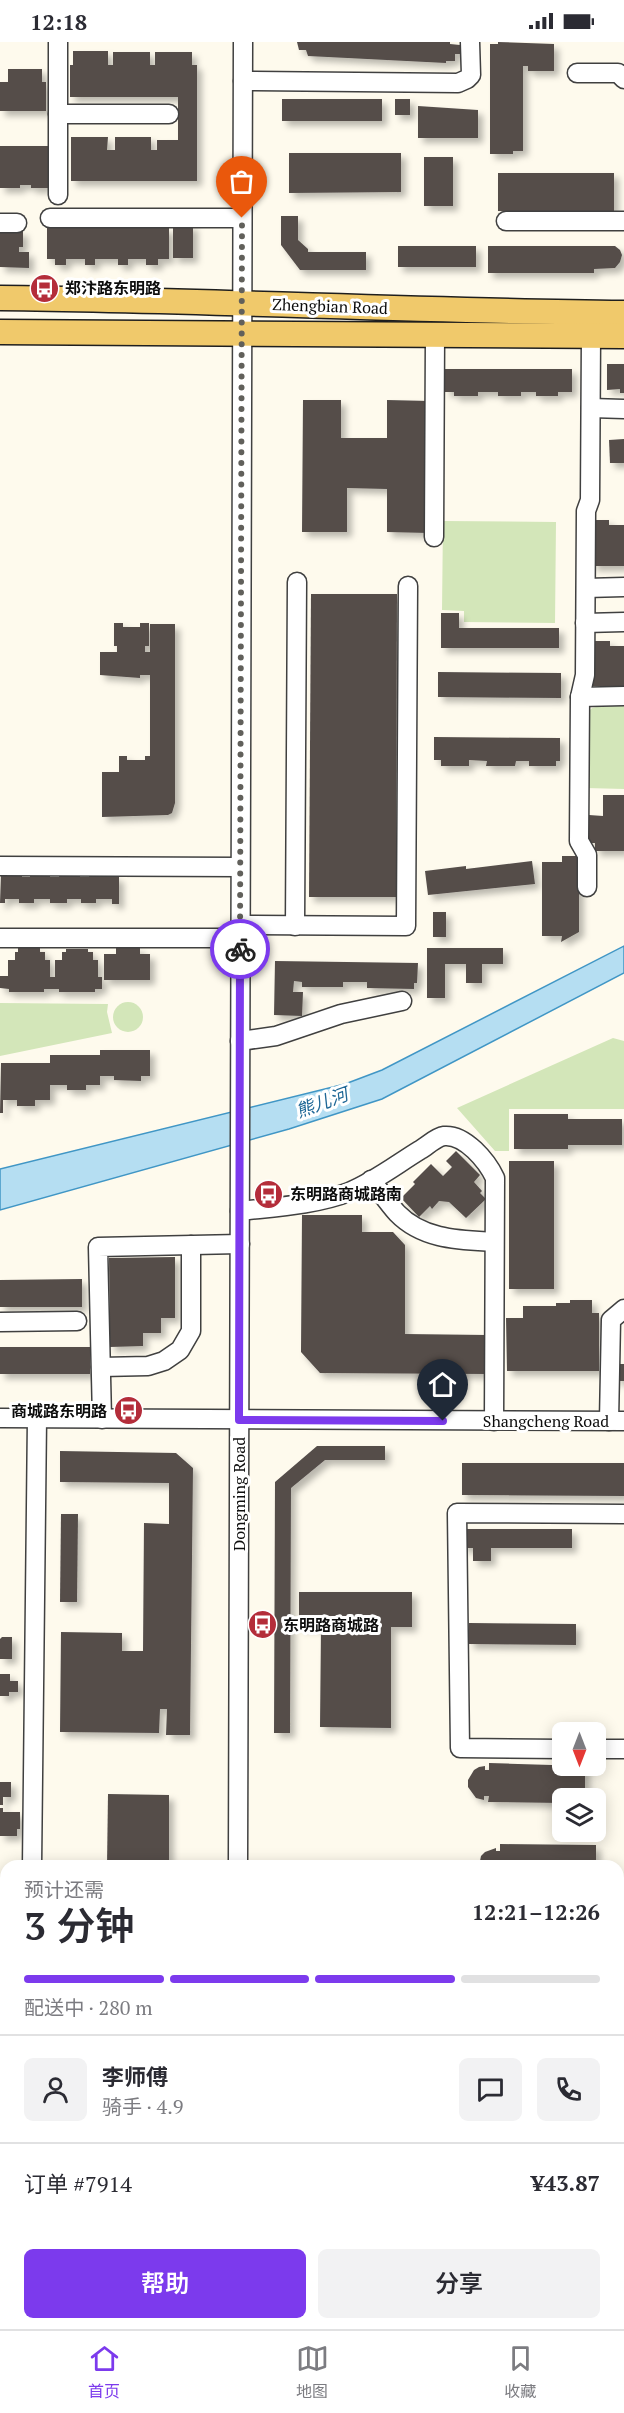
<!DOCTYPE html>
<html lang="zh">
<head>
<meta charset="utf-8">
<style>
	:root { --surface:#fff; --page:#f2f2f3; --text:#2b2b33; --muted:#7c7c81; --line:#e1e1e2; --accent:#7c3aed }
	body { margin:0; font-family:"PT Serif","Noto Sans SC",serif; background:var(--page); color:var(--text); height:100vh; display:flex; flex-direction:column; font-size:22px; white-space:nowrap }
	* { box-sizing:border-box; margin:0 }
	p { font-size:20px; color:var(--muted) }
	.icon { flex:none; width:33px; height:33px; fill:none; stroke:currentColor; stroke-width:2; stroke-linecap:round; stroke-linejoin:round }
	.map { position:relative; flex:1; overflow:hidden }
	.sheet { position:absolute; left:0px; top:1818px; width:624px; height:470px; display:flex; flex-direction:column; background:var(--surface); border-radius:18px 18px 0 0; box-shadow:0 3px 15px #0003 }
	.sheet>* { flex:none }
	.needle { width:39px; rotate:180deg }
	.controls { position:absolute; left:552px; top:1680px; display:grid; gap:12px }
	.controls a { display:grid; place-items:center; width:54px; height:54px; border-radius:9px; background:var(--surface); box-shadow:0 3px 15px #0003; font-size:30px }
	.pin { position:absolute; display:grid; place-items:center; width:51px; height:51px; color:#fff; margin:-62px -26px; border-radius:50% 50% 50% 0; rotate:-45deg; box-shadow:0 0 6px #0007 }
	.pin .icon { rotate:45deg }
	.courier { position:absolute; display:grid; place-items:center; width:60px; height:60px; margin:-30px; border:4px solid #7c3aed; border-radius:50%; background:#fff; color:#222; box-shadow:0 2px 8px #0007 }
	.headline em { font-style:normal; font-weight:600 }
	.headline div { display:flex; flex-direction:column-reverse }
	.headline { display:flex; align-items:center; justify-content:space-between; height:102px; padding:0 24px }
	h1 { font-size:39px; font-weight:600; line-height:45px }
	.bar { display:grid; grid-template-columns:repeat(4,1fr); gap:9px 6px; align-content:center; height:72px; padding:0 24px }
	.bar i { height:8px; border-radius:4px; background:var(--line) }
	.bar .current { background:var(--accent) }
	.bar p { grid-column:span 4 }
	.line { display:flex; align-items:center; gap:15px; padding:0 24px; border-top:2px solid var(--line) }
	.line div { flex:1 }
	.round { display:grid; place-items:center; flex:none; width:63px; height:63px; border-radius:9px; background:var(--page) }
	.cta { display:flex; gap:12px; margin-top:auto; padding:12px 24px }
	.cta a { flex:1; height:69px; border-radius:9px; background:var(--accent); color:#fff; font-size:24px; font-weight:600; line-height:69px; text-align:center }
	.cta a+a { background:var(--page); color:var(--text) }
	.status { display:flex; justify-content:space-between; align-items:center; height:42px; padding:0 30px; background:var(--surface); direction:ltr }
	.status svg { height:16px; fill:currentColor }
	.tab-bar { display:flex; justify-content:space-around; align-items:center; height:84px; border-top:2px solid var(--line); background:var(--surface); font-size:16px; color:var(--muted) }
	.tab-bar a { display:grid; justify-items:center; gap:3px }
	.tab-bar .current { color:var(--accent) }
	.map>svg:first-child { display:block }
</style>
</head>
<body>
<div class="status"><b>12:18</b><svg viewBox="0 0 49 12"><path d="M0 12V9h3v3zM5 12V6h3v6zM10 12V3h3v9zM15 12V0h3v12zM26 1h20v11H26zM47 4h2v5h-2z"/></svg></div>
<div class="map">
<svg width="624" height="2287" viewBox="0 0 624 2287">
	<defs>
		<filter id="shadow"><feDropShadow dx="5" dy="5" stdDeviation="3" flood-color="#0004"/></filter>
	</defs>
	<rect width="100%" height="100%" fill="#fefaed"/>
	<g fill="#d3e6b9">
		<path d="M443,479L556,480L555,581L464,580V569L442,568Z"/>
		<path d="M600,664H624V747L586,746L588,670L592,666Z"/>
		<circle cx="128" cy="975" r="15"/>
		<path d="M0,961L108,962L107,970L112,991L0,1014Z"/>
		<path d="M613,996L624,999V1067H509V1109H495L457,1066Z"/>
	</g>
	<g fill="#e3eeca">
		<path d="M323,2282H535V2287H324Z"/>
		<path d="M558,2282H612L613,2287H558Z"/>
	</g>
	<path fill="#b5def2" stroke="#4096c5" stroke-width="1.5" d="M624,904V931L382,1057L289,1087L0,1168V1127L345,1042L382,1028Z"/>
	<g fill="#544d4a" filter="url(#shadow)">
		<path d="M297,0H450V2L460,3V12H455V19H446V21L308,14L306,8H299Z"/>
		<path d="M498,0L554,2V29H528V24H523V109H513V112H490V2H498Z"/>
		<path d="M73,9H108V23H113V10H150V23H155V10H192V23H197V139H71V95H108L107,108H115V95H151V108H157V98H178V55H70V23H73Z"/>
		<path d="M8,27H42V40H46V69H0V40H8Z"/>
		<rect x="282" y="57" width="100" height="22"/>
		<rect x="395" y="57" width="15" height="16"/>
		<path d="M418,64L478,68V96H418Z"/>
		<path d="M0,104H48V146H31V143H20V146H0Z"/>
		<path d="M289,111H401V150L289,151Z"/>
		<rect x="424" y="115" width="29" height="49"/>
		<rect x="498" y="131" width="116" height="38"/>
		<path d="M281,174H298V198L308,207V210H366V228H300L281,203Z"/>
		<rect x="173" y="183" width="20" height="33"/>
		<path d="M47,186H169V217H158V223H146V217H128V223H118V217H95V223H85V217H66V223H55V217H47Z"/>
		<path d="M0,189H23V205H19V210H29V226L0,225Z"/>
		<rect x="398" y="204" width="78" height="21"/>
		<path d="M488,204H615L620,208L622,213L620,220L615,226L594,227V231H488Z"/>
		<path d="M607,322H624V351H620V347L607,348Z"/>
		<path d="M445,327H572V350H558V354H536V350H521V354H498V350H478V354H454V350H445Z"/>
		<path d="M303,358H341V396H387V358L430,359L429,491L387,490V447L347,446V490H302Z"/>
		<path d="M624,397V421H610L609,398Z"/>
		<path d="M592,478H609V483H624V524H592Z"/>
		<path d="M311,552H397L396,855H309Z"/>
		<path d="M441,571H459V586H559V606H441Z"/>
		<path d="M114,581H123V585H140V581H149V604H145V610H150V582H175V761L172,771L168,773L102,775V730H119V714H127V718H145V714H150V633H140V636L100,633V610H117V604H114Z"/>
		<path d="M591,599H610V604H624V644H592Z"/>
		<path d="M438,630L561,631V656L438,655Z"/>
		<path d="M434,695L560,696V719H556V724H529V719H516L515,724H486L487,719L469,718V724H441V718H434Z"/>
		<path d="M603,753H624V809H595V801H589V773L603,774Z"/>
		<path d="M562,814H579V890L561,900L562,894H542V820H562Z"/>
		<path d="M532,819L535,842L428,853L425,829L466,824V827Z"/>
		<path d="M1,830H22V835H30V830H50V835H59V831H80V835H89V831H112V835H119V862H112V857H96V861H81V857H67V861H50V857H34V861H19V857H5V861H0Z"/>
		<rect x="433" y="870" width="13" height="25"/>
		<path d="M18,906H40V910H45V918H50V935H55V918H62V910H66V907H88V910H93V918H98V935H102V947H95V950H59V947H44V950H9V947L0,946V934H8V918H15V910H18Z"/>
		<path d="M116,906H140V912H150V938H104V912H116Z"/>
		<path d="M427,906H503V922H482V941H466V922H445V956H427Z"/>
		<path d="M275,919L418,921L417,941H414V947L367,946V940H343V945H302V940L294,939L293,950H303L302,974L274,973Z"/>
		<path d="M100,1008H150V1034H141V1039L114,1038V1034H100V1043H86V1048H67V1043H50V1058H35V1064H17V1058H3V1071H0L1,1021H50V1013H100Z"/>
		<path d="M514,1072H568V1077H622V1103H568V1107H514Z"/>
		<path d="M456,1109L480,1133L474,1140L482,1149L480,1151L486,1157L466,1176L449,1160L439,1159L432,1167L430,1164L419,1175L401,1156L415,1142L413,1140L431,1122L443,1134L452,1125L446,1119Z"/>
		<rect x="509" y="1119" width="45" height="128"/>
		<path d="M302,1173H362V1190H393L405,1203V1292L487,1293V1332L320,1331L301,1310Z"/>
		<path d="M175,1215V1276H161V1291H143V1304L110,1305L109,1216Z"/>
		<path d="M82,1237V1265H0V1238Z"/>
		<path d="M570,1258H592V1271H599V1329H507L506,1276H523V1264H556V1261H570Z"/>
		<rect x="0" y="1305" width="90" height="27"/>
		<rect x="616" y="1322" width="8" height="17"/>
		<path d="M317,1404H385V1418H325L291,1446L290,1691H274L275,1440Z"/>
		<path d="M60,1409L176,1411L193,1426L190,1693H166L167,1667H160L159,1691L60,1690L61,1590L122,1591V1609H143L144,1481L169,1482V1441L60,1440Z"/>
		<path d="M462,1421H624V1454L462,1453Z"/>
		<path d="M61,1472H78L77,1560H60Z"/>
		<path d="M462,1487H572V1506H491V1519H473V1506H461Z"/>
		<path d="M299,1550H412V1585H391V1686L320,1685L321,1585H299Z"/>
		<path d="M469,1581L576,1582V1603L469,1602Z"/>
		<path d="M2,1595H12V1617H0V1597Z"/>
		<path d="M0,1632H10V1639H18V1650H9V1654H0Z"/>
		<path d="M489,1721L585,1724V1756H562V1761L488,1760L489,1754H484V1758L476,1756L468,1745V1738L474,1728L479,1725L485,1724V1728H489Z"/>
		<path d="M0,1740H11V1755H3V1763H0Z"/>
		<path d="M108,1752L169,1753V1824H107Z"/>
		<path d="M0,1766H3V1770H20V1787H17V1794H0Z"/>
		<path d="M500,1802L596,1803V1824H479L481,1814L485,1810L496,1806V1809H500Z"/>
		<rect x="618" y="1918" width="6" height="41"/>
		<path d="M0,1927H3V1931H6V1955H0Z"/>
		<rect x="618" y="2079" width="6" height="37"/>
		<rect x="0" y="2250" width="6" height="24"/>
		<rect x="165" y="2282" width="40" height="5"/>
		<rect x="279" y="2282" width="29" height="5"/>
	</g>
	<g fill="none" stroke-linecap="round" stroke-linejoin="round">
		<defs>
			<g id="minor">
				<path d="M577,31H618L624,37"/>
				<path d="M243,39L458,41L467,37L471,33L470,0"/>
				<path d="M58,72H169"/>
				<path d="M58,153V0"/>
				<path d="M50,176H242"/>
				<path d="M506,179H624"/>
				<path d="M0,181H17"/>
				<path d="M591,366L624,367"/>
				<path d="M434,495L435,293"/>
				<path d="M586,546L624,545"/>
				<path d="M585,581L624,580"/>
				<path d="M580,655L624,654"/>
				<path d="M0,824L240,825"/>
				<path d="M587,845V813L579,799L580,655L585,633L586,469L590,458L591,293"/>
				<path d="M240,883L406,884L408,544"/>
				<path d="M295,884L297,540"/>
				<path d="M0,896H240"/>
				<path d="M240,999L276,994L341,972L402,959"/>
				<path d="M371,1138C380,1149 388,1161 397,1171C423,1198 460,1198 494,1200"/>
				<path d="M240,1169C275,1165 315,1163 349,1150C374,1140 397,1122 420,1108C427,1104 436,1095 444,1094C465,1092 487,1119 495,1136L494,1379"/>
				<path d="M0,1280L77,1279"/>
				<path d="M101,1325L148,1324L164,1319L180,1308L191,1289V1203"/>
				<path d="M0,1376L624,1379"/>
				<path d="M102,1377L98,1205L240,1202"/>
				<path d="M609,1379L611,1278L624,1267"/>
				<path d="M562,1707L460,1706L457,1471L624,1472"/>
				<path d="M596,1707H624"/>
				<path d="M32,1824L37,1376"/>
				<path d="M238,1824L243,0"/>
				<path d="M0,2001H6"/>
				<path d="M618,2009H624"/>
				<path d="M0,2037H6"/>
				<path d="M0,2161H6"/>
				<path d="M0,2224H6"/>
				<path d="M618,2256H624"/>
				<path d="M237,2287V2282"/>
			</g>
			<g id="major">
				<path d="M0,256C208,258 416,269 624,271"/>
				<path d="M0,290L624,294"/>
			</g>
		</defs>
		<use href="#minor" stroke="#404040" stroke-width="21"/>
		<use href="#major" stroke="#1e1e1e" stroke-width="27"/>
		<use href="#minor" stroke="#fff" stroke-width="18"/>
		<use href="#major" stroke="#f0c96b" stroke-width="24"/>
	</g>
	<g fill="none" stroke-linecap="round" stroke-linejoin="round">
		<path stroke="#61605b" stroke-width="6" stroke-dasharray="0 10.8" d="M240,907L242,176"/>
		<path stroke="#7c3aed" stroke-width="8" d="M240,907L239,1378L443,1379"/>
	</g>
	<defs>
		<symbol id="bus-disc" viewBox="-11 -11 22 22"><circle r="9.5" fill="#b42d3a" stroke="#fff"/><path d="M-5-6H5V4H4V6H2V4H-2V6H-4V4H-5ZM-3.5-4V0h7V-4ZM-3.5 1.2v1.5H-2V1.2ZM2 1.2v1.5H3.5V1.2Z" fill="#fff"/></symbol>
	</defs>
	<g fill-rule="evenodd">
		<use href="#bus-disc" x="28" y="230" width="33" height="33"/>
		<use href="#bus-disc" x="252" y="1136" width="33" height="33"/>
		<use href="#bus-disc" x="112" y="1352" width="33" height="33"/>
		<use href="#bus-disc" x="246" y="1566" width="33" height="33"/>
	</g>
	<g text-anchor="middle" stroke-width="6" stroke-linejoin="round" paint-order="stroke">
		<g font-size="16" font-weight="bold" fill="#0d0d0d" stroke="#fff" text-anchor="start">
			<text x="65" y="252">郑汴路东明路</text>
			<text x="290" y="1158">东明路商城路南</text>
			<text x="107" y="1375" text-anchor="end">商城路东明路</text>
			<text x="283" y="1589">东明路商城路</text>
		</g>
		<g font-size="16" fill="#0d0d0d" stroke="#fff">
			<text transform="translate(330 264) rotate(2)" y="6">Zhengbian Road</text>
			<text x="546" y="1385">Shangcheng Road</text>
			<text transform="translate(239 1452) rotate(-90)" y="6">Dongming Road</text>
		</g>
		<g font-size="18" font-style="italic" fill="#1e6796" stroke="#fff">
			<text transform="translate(322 1061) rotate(-20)" y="6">熊儿河</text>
		</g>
	</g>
</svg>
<div class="controls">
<a><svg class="needle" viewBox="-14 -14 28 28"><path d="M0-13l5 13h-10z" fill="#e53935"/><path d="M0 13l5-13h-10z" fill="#7c7c81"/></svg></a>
<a><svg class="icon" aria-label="layers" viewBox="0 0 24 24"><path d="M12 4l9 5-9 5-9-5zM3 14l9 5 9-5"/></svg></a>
</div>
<div class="pin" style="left:242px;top:176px;background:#ea580c"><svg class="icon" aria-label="bag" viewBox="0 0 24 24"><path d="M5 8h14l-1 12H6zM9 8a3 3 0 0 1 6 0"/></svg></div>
<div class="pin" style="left:443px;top:1379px;background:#1f2937"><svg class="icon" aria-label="home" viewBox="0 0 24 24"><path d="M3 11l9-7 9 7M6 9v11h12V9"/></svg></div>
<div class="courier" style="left:240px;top:907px"><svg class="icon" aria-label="bike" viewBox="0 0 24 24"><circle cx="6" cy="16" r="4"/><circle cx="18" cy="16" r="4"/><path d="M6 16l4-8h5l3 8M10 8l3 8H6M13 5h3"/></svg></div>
<section class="sheet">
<div class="headline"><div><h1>3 分钟</h1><p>预计还需</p></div><em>12:21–12:26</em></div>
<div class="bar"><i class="current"></i><i class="current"></i><i class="current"></i><i></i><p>配送中 · 280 m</p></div>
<div class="line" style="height:108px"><a class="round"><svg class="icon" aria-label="person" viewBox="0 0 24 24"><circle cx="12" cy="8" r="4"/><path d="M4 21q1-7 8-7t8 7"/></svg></a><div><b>李师傅</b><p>骑手 · 4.9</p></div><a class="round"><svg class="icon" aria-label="chat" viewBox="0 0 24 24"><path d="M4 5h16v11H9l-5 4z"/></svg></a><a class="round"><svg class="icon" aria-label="phone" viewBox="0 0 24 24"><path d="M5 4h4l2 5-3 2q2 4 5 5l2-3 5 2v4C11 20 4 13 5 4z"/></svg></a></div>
<div class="line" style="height:78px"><div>订单 #7914</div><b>¥43.87</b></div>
<div class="cta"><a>帮助</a><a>分享</a></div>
</section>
</div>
<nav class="tab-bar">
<a class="current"><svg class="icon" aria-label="home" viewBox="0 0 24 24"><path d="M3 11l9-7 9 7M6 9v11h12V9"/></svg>首页</a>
<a><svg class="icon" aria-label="map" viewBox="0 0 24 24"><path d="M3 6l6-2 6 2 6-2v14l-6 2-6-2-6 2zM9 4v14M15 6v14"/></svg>地图</a>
<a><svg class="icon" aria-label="saved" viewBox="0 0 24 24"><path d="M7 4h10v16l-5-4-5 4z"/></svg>收藏</a>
</nav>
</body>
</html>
